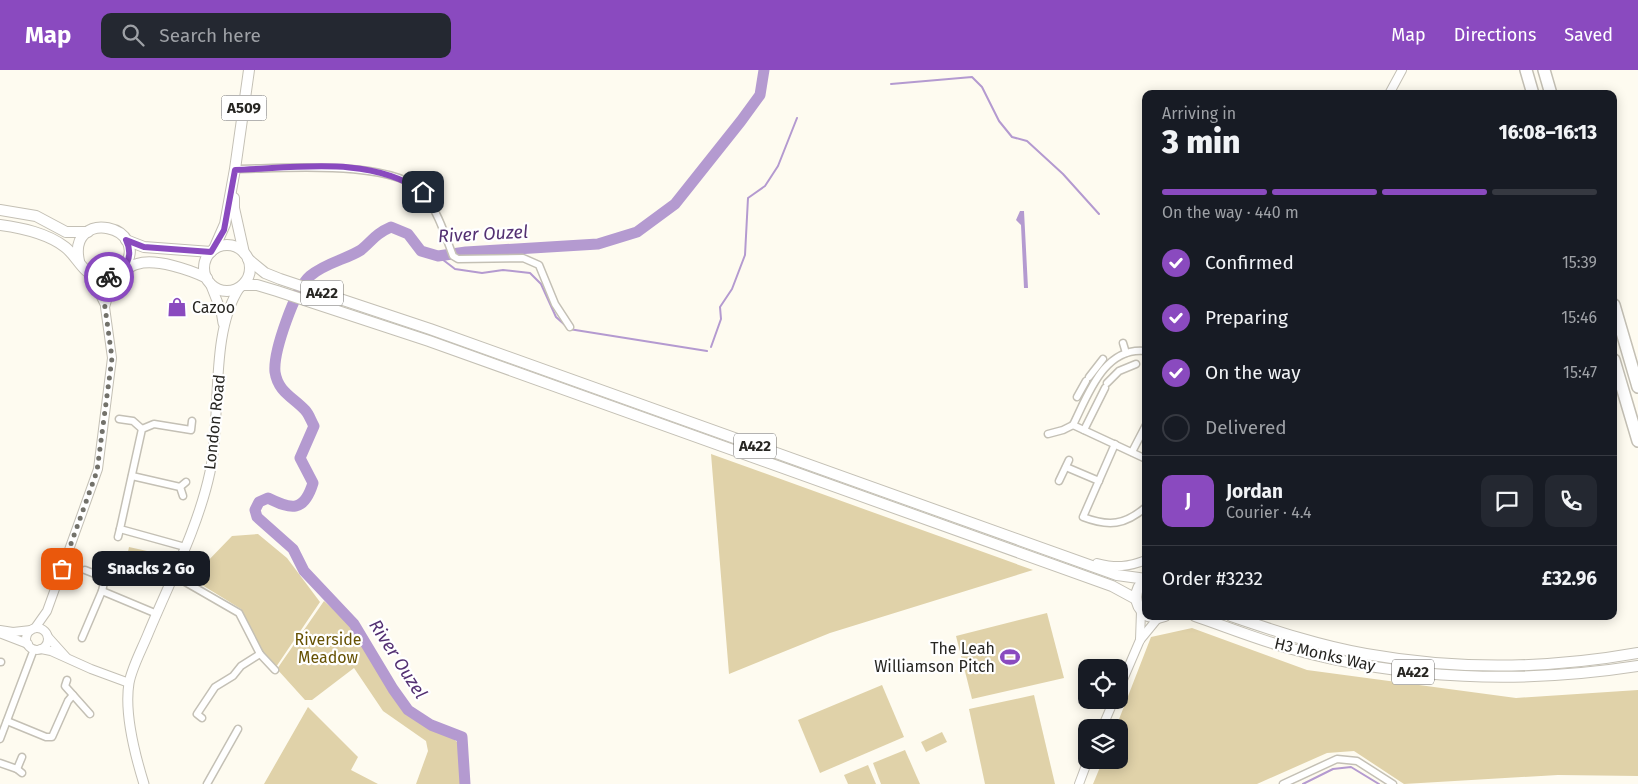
<!DOCTYPE html>
<html lang="en">
<head>
<meta charset="utf-8">
<style>
	:root { --surface:#171b24; --page:#242831; --text:#f1f3f6; --muted:#9ea1a6; --line:#363941; --accent:#8a4abf }
	body { margin:0; font-family:"Fira Sans",sans-serif; background:var(--page); color:var(--text); height:100vh; display:flex; flex-direction:column; font-size:19px; white-space:nowrap }
	* { box-sizing:border-box; margin:0 }
	p { font-size:16px; color:var(--muted) }
	.icon { flex:none; width:28px; height:28px; fill:none; stroke:currentColor; stroke-width:2; stroke-linecap:round; stroke-linejoin:round }
	.map { position:relative; flex:1; overflow:hidden }
	.panel { position:absolute; left:1142px; top:20px; width:475px; height:530px; display:flex; flex-direction:column; background:var(--surface); border-radius:10px; box-shadow:0 2px 12px #0003 }
	.panel>* { flex:none }
	.controls { position:absolute; left:1078px; top:589px; display:grid; gap:10px }
	.controls a { display:grid; place-items:center; width:50px; height:50px; border-radius:10px; background:var(--surface); box-shadow:0 2px 12px #0003; font-size:25px }
	.pin { position:absolute; display:grid; place-items:center; width:42px; height:42px; color:#fff; margin:-21px; border-radius:10px; box-shadow:0 2px 8px #0006 }
	.courier { position:absolute; display:grid; place-items:center; width:50px; height:50px; margin:-25px; border:4px solid #8a4abf; border-radius:50%; background:#fff; color:#222; box-shadow:0 1px 6px #0007 }
	.bubble { position:absolute; height:35px; border-radius:10px; background:var(--surface); box-shadow:0 2px 12px #0003; font-size:16px; font-weight:800; line-height:35px; text-align:center }
	.headline em { font-style:normal; font-weight:800 }
	.headline div { display:flex; flex-direction:column-reverse }
	.headline { display:flex; align-items:center; justify-content:space-between; height:85px; padding:0 20px }
	h1 { font-size:32px; font-weight:800; line-height:38px }
	.bar { display:grid; grid-template-columns:repeat(4,1fr); gap:8px 5px; align-content:center; height:60px; padding:0 20px }
	.bar i { height:6px; border-radius:4px; background:var(--line) }
	.bar .selected { background:var(--accent) }
	.bar p { grid-column:span 4 }
	.line { display:flex; align-items:center; gap:12px; padding:0 20px; border-top:1px solid var(--line) }
	.line div { flex:1 }
	.round { display:grid; place-items:center; flex:none; width:52px; height:52px; border-radius:10px; background:var(--page) }
	ol { padding:0 20px; list-style:none }
	li { display:flex; align-items:center; gap:15px; height:55px }
	li p { margin-inline-start:auto }
	li .icon { padding:5px; border-radius:50%; background:var(--accent); color:#fff; stroke-width:4 }
	li:last-child { color:var(--muted) }
	li i { width:28px; height:28px; border:2px solid var(--line); border-radius:50% }
	header { display:flex; align-items:center; gap:30px; box-sizing:border-box; height:70px; padding:0 25px; background:var(--accent); color:#fff }
	header strong { font-size:24px }
	nav { display:flex; gap:28px; margin-inline-start:auto; font-size:18px }
	.search { width:350px; height:45px; background:var(--page); display:flex; align-items:center; gap:12px; box-sizing:border-box; padding:0 18px; border-radius:10px; color:var(--muted); font-size:19px }
	.map>svg:first-child { display:block }
</style>
</head>
<body>
<header>
<strong>Map</strong>
<div class="search"><svg class="icon" aria-label="search" viewBox="0 0 24 24"><circle cx="10" cy="10" r="6"/><path d="M15 15l6 6"/></svg>Search here</div>
<nav><a>Map</a><a>Directions</a><a>Saved</a></nav>
</header>
<div class="map">
<svg width="1638" height="714" viewBox="0 0 1638 714">
	<rect width="100%" height="100%" fill="#fefbf0"/>
	<g fill="#e0d2a9">
		<path d="M711,384L1033,500L830,563L729,604Z"/>
		<path d="M258,464L287,488L320,532L276,597L263,583L241,539L181,502L188,489L202,497L232,466Z"/>
		<path d="M129,477L147,481L143,498L126,491Z"/>
		<path d="M324,531L350,554L367,585L403,640L428,657L453,668L459,674L461,714H416L428,681L426,671L383,641L354,598L312,630H305L277,599Z"/>
		<path d="M1047,543L1064,608L972,629L956,566Z"/>
		<path d="M1192,558L1307,600L1516,628L1638,620V706L1558,705L1404,714L1354,681L1327,683L1257,714H1093L1103,690H1119V658L1116,657L1151,567Z"/>
		<path d="M882,615L904,667L820,703L798,650Z"/>
		<path d="M1034,625L1055,714H985L969,639Z"/>
		<path d="M308,637L358,687L351,700L378,714H264Z"/>
		<path d="M942,662L947,672L926,682L921,672Z"/>
		<path d="M905,680L920,714H881L873,693Z"/>
		<path d="M868,695L876,714H848L844,705Z"/>
	</g>
	<path fill="#b49ad0" d="M1020,141H1024L1028,218H1024L1021,155L1016,150Z"/>
	<g fill="none" stroke-linecap="round" stroke-linejoin="round">
		<g stroke="#b49ad0" stroke-width="2">
			<path d="M891,14L972,7L982,17L999,51L1012,67L1027,71L1063,104L1099,144"/>
			<path d="M438,186L455,199L482,203L503,200L530,203L541,214L556,247L566,256"/>
			<path d="M569,259L707,281"/>
			<path d="M711,277L721,249L720,237L732,219L745,185L748,128L765,116L778,96L797,48"/>
			<path d="M1303,714L1333,699L1351,697L1379,714"/>
		</g>
		<path stroke="#b49ad0" stroke-width="11" d="M465,714L462,667L431,655L408,640L393,619L354,554L304,501L293,479L257,447L255,440L259,432L268,428C292,440 304,442 313,413L300,388L314,356C311,351 309,344 305,340C293,327 278,322 275,302C273,282 295,219 310,206C325,193 347,189 361,180C373,170 375,164 391,157L408,164L421,181L438,186L466,182L598,174L637,162L675,134L741,51L760,25L764,0"/>
		<defs>
			<g id="minor">
				<path d="M235,99C277,99 397,88 424,124C438,142 445,165 453,186L458,189L523,188L539,195L555,234L570,257"/>
				<path d="M1123,273L1126,283"/>
				<path d="M1089,307L1103,289"/>
				<path d="M1107,313L1119,301L1136,294"/>
				<path d="M1077,327L1086,311"/>
				<path d="M119,349L133,351L142,359"/>
				<path d="M1073,355C1088,325 1104,276 1146,281"/>
				<path d="M1073,355L1146,389"/>
				<path d="M1084,360L1105,318"/>
				<path d="M1048,364L1063,360L1073,355"/>
				<path d="M1115,374L1083,447C1109,457 1125,455 1146,437"/>
				<path d="M1132,382L1146,355"/>
				<path d="M1066,397L1099,411"/>
				<path d="M132,406L180,417L183,426"/>
				<path d="M1059,411L1069,390"/>
				<path d="M180,417L186,412"/>
				<path d="M118,467L120,459"/>
				<path d="M185,477L120,459L142,359L154,354L191,360L192,351"/>
				<path d="M85,500L105,508L102,521"/>
				<path d="M173,505L239,543L260,584L275,600"/>
				<path d="M82,568L102,521L157,544"/>
				<path d="M0,592H1"/>
				<path d="M67,610L65,616L90,644"/>
				<path d="M202,648L197,644L215,617L233,606L241,596L260,584"/>
				<path d="M7,651L46,667H52L68,631L73,625"/>
				<path d="M0,669L34,579"/>
				<path d="M0,693L17,699L22,703"/>
				<path d="M17,699L22,687"/>
				<path d="M207,714L238,659"/>
				<path d="M1283,714L1337,689L1357,691L1393,714"/>
			</g>
			<g id="tertiary">
				<path d="M1389,24L1402,0"/>
				<path d="M90,204L105,235"/>
				<path d="M1097,493C1116,498 1128,497 1146,490"/>
				<circle cx="37" cy="569" r="11"/>
				<path d="M35,558L47,541L98,399L112,288L105,237L110,220L119,203"/>
				<path d="M0,560L13,562L31,560"/>
				<path d="M2,564L28,574"/>
				<path d="M48,567L66,587"/>
				<path d="M1140,570L1141,541"/>
				<path d="M41,579L51,581L91,599L129,613"/>
				<path d="M1119,619L1140,570L1158,548"/>
				<path d="M1102,658L1114,630"/>
				<path d="M1079,714L1088,690"/>
			</g>
			<g id="secondary">
				<path d="M210,213L221,241L223,253"/>
				<path d="M144,714C135,685 124,643 129,613C132,597 142,579 148,564C170,511 198,458 210,402C222,347 209,263 240,217"/>
			</g>
			<g id="primary">
				<path d="M248,189L265,203L280,209L430,259L1117,505L1146,509"/>
				<path d="M243,215H257L277,221L429,271L1112,516L1136,529"/>
				<path d="M1146,509C1133,519 1133,535 1146,545"/>
				<path d="M1148,546L1158,548L1165,546"/>
				<path d="M1195,546C1227,557 1259,570 1292,579C1404,610 1523,614 1638,596"/>
				<path d="M1231,546C1275,561 1320,576 1366,584C1456,600 1548,599 1638,583"/>
			</g>
			<g id="trunk">
				<path d="M234,128V138L244,183"/>
				<path d="M0,140L36,146L66,162H88"/>
				<path d="M0,155C22,158 47,163 65,177C77,186 83,204 98,207C113,211 123,198 137,194C156,188 190,200 207,208"/>
				<path d="M126,170L144,177L211,182"/>
				<circle cx="227" cy="198" r="23"/>
				<path d="M214,179L225,154L235,99L249,0"/>
				<path d="M79,191C67,137 154,155 123,199"/>
			</g>
			<g id="motorway">
				<path d="M1526,0L1533,24"/>
				<path d="M1544,0L1551,24"/>
				<path d="M1614,235L1638,317"/>
				<path d="M1614,290L1638,371"/>
			</g>
		</defs>
		<use href="#minor" stroke="#c4c0b5" stroke-width="9"/>
		<use href="#tertiary" stroke="#c4c0b5" stroke-width="10"/>
		<use href="#secondary" stroke="#c4c0b5" stroke-width="11"/>
		<use href="#primary" stroke="#c4c0b5" stroke-width="12"/>
		<use href="#trunk" stroke="#c4c0b5" stroke-width="12"/>
		<use href="#motorway" stroke="#c4c0b5" stroke-width="14"/>
		<use href="#minor" stroke="#fff" stroke-width="6"/>
		<use href="#tertiary" stroke="#fff" stroke-width="8"/>
		<use href="#secondary" stroke="#fff" stroke-width="9"/>
		<use href="#primary" stroke="#fff" stroke-width="10"/>
		<use href="#trunk" stroke="#fff" stroke-width="10"/>
		<use href="#motorway" stroke="#fff" stroke-width="11"/>
	</g>
	<g fill="none" stroke-linecap="round" stroke-linejoin="round">
		<path stroke="#72716a" stroke-width="5" stroke-dasharray="0 9" d="M62,499L97,401L112,288L105,237L100,220L90,204L102,208L109,207"/>
		<path stroke="#8a4abf" stroke-width="6" d="M109,207C126,203 134,186 126,170L144,177L211,182L224,160L235,100C297,98 370,85 423,122"/>
	</g>
	<defs>
		<symbol id="shop-bare" viewBox="-9 -9 18 18"><path d="M-5-2.5h2.3a2.7 3.5 0 0 1 5.4 0H5L5.5 6h-11ZM-1.5-2.5h3a1.5 2.3 0 0 0-3 0Z" fill="#8a4abf" stroke="#fff" stroke-width="2.5" paint-order="stroke"/></symbol>
		<symbol id="stadium-bare" viewBox="-9 -9 18 18"><path d="M0-5a6.5 5 0 1 0 0 10a6.5 5 0 1 0 0-10ZM-3.5-1.8h7v3.6h-7Z" fill="#8a4abf" stroke="#fff" stroke-width="2.5" paint-order="stroke"/></symbol>
	</defs>
	<g fill-rule="evenodd">
		<use href="#shop-bare" x="163" y="223" width="28" height="28"/>
		<use href="#stadium-bare" x="996" y="573" width="28" height="28"/>
	</g>
	<g text-anchor="middle" stroke-width="4.5" stroke-linejoin="round" paint-order="stroke">
		<g fill="#fff" stroke="#686764" stroke-width="1">
			<rect x="221.5" y="25.5" width="45" height="25" rx="4"/>
			<rect x="301" y="210.5" width="42" height="25" rx="4"/>
			<rect x="734" y="363.5" width="42" height="25" rx="4"/>
			<rect x="1392" y="589.5" width="42" height="25" rx="4"/>
		</g>
		<g font-size="15" font-weight="bold" fill="#272622">
			<text x="244" y="43">A509</text>
			<text x="322" y="228">A422</text>
			<text x="755" y="381">A422</text>
			<text x="1413" y="607">A422</text>
		</g>
		<g font-size="16" fill="#272622" stroke="#fff" text-anchor="start">
			<text x="192" y="243">Cazoo</text>
			<text x="995" y="584" text-anchor="end">The Leah<tspan x="995" dy="18">Williamson Pitch</tspan></text>
		</g>
		<g font-size="16" fill="#272622" stroke="#fff">
			<text transform="translate(214 352) rotate(-84)" y="6">London Road</text>
			<text transform="translate(1325 584) rotate(13)" y="6">H3 Monks Way</text>
		</g>
		<g font-size="16" fill="#665103" stroke="#fff">
			<text x="328" y="575">Riverside<tspan x="328" dy="18">Meadow</tspan></text>
		</g>
		<g font-size="18" font-style="italic" fill="#533072" stroke="#fff">
			<text transform="translate(483 164) rotate(-3)" y="6">River Ouzel</text>
			<text transform="translate(398 589) rotate(57)" y="6">River Ouzel</text>
		</g>
	</g>
</svg>
<div class="controls">
<a><svg class="icon" aria-label="locate" viewBox="0 0 24 24"><circle cx="12" cy="12" r="6"/><path d="M12 2v4M12 18v4M2 12h4M18 12h4"/></svg></a>
<a><svg class="icon" aria-label="layers" viewBox="0 0 24 24"><path d="M12 4l9 5-9 5-9-5zM3 14l9 5 9-5"/></svg></a>
</div>
<div class="pin" style="left:62px;top:499px;background:#ea580c"><svg class="icon" aria-label="bag" viewBox="0 0 24 24"><path d="M5 8h14l-1 12H6zM9 8a3 3 0 0 1 6 0"/></svg></div>
<div class="pin" style="left:423px;top:122px;background:#1f2937"><svg class="icon" aria-label="home" viewBox="0 0 24 24"><path d="M3 11l9-7 9 7M6 9v11h12V9"/></svg></div>
<div class="courier" style="left:109px;top:207px"><svg class="icon" aria-label="bike" viewBox="0 0 24 24"><circle cx="6" cy="16" r="4"/><circle cx="18" cy="16" r="4"/><path d="M6 16l4-8h5l3 8M10 8l3 8H6M13 5h3"/></svg></div>
<div class="bubble" style="left:92px;top:481px;width:118px">Snacks 2 Go</div>
<section class="panel">
<div class="headline"><div><h1>3 min</h1><p>Arriving in</p></div><em>16:08–16:13</em></div>
<div class="bar"><i class="selected"></i><i class="selected"></i><i class="selected"></i><i></i><p>On the way · 440 m</p></div>
<ol>
<li><svg class="icon" aria-label="check" viewBox="0 0 24 24"><path d="M5 12l5 5 9-10"/></svg>Confirmed<p>15:39</p></li>
<li><svg class="icon" aria-label="check" viewBox="0 0 24 24"><path d="M5 12l5 5 9-10"/></svg>Preparing<p>15:46</p></li>
<li><svg class="icon" aria-label="check" viewBox="0 0 24 24"><path d="M5 12l5 5 9-10"/></svg>On the way<p>15:47</p></li>
<li><i></i>Delivered</li>
</ol>
<div class="line" style="height:90px"><b class="round" style="background:var(--accent);color:#fff">J</b><div><b>Jordan</b><p>Courier · 4.4</p></div><a class="round"><svg class="icon" aria-label="chat" viewBox="0 0 24 24"><path d="M4 5h16v11H9l-5 4z"/></svg></a><a class="round"><svg class="icon" aria-label="phone" viewBox="0 0 24 24"><path d="M5 4h4l2 5-3 2q2 4 5 5l2-3 5 2v4C11 20 4 13 5 4z"/></svg></a></div>
<div class="line" style="height:65px"><div>Order #3232</div><b>£32.96</b></div>
</section>
</div>
</body>
</html>
